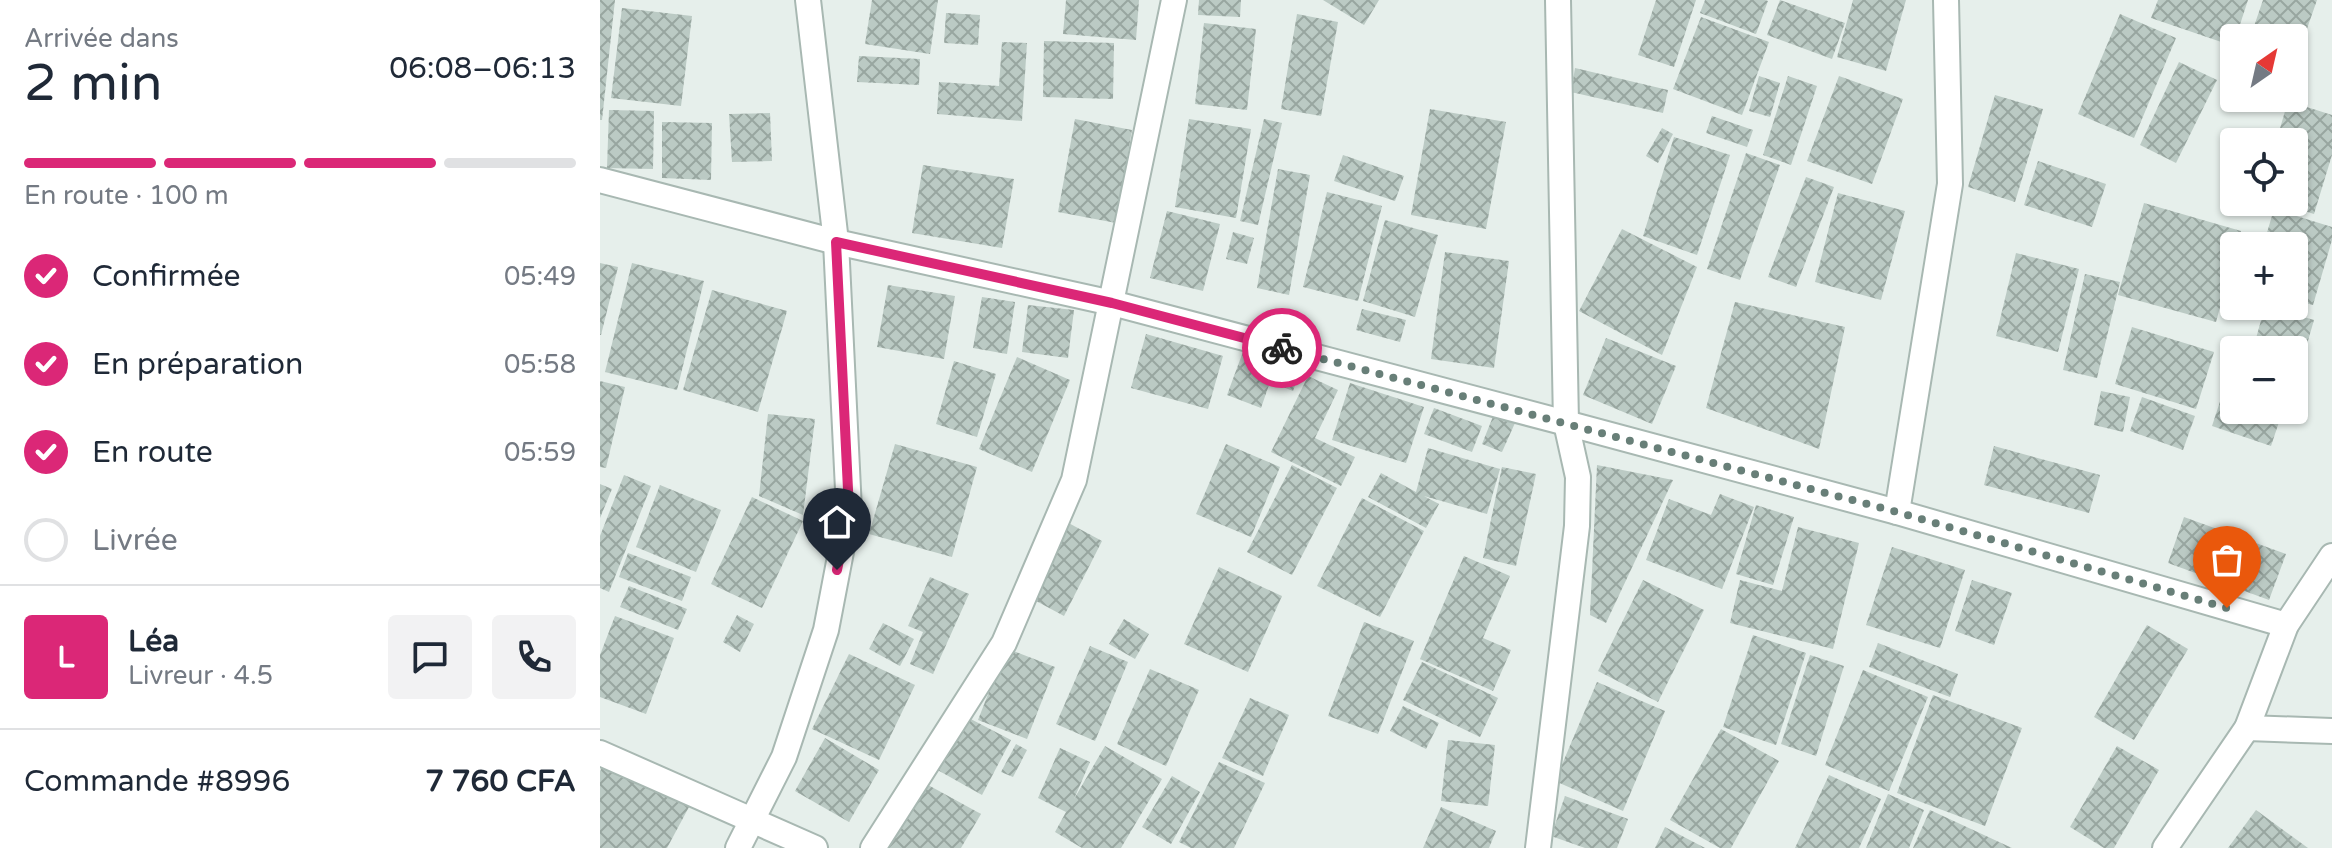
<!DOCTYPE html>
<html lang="fr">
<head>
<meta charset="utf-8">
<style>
	:root { --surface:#fff; --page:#f2f2f3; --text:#1f2937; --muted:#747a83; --line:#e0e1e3; --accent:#db2777 }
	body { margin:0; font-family:"Varela Round",sans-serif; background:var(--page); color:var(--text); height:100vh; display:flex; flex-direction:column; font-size:30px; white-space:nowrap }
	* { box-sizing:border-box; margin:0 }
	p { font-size:26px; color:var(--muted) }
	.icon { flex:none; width:44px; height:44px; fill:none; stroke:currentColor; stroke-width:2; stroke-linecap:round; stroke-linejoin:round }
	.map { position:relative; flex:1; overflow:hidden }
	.details { display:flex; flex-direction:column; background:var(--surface); width:600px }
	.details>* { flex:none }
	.needle { width:52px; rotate:34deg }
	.buttons { position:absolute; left:1620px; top:24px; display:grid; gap:16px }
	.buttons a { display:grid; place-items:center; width:88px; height:88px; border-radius:8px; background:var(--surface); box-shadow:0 2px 6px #0004; font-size:40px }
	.pin { position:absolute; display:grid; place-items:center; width:68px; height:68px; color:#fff; margin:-82px -34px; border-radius:50% 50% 50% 0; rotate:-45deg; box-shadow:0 0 8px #0007 }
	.pin .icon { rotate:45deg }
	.courier { position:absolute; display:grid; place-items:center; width:80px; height:80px; margin:-40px; border:6px solid #db2777; border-radius:50%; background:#fff; color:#222; box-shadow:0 2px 10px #0007 }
	.overview em { font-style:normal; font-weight:600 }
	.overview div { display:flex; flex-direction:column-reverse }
	.overview { display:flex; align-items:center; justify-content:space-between; height:136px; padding:0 24px }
	h1 { font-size:52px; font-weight:600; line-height:60px }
	.bar { display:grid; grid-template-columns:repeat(4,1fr); gap:12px 8px; align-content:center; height:96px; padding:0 24px }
	.bar i { height:10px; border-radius:6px; background:var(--line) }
	.bar .current { background:var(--accent) }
	.bar p { grid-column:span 4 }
	.line { display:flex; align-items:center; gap:20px; padding:0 24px; border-top:2px solid var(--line) }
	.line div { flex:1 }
	.round { display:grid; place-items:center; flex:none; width:84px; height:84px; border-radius:8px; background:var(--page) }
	ol { padding:0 24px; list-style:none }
	li { display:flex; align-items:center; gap:24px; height:88px }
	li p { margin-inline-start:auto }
	li .icon { padding:8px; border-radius:50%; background:var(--accent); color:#fff; stroke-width:4 }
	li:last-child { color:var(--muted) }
	li i { width:44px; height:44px; border:4px solid var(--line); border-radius:50% }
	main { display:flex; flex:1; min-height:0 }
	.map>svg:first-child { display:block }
</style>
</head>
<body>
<main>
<section class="details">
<div class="overview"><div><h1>2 min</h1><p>Arrivée dans</p></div><em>06:08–06:13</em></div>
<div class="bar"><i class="current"></i><i class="current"></i><i class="current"></i><i></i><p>En route · 100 m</p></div>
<ol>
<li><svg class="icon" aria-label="check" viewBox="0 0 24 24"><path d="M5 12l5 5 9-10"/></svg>Confirmée<p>05:49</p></li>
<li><svg class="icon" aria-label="check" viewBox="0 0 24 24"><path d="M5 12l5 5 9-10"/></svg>En préparation<p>05:58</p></li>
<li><svg class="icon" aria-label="check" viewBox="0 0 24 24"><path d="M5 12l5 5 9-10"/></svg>En route<p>05:59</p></li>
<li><i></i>Livrée</li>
</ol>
<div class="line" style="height:144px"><b class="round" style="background:var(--accent);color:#fff">L</b><div><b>Léa</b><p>Livreur · 4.5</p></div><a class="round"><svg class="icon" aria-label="chat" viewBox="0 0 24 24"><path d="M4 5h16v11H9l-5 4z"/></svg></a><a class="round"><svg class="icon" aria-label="phone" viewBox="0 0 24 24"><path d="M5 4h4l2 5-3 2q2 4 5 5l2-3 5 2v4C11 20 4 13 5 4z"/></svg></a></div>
<div class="line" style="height:104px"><div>Commande #8996</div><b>7 760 CFA</b></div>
</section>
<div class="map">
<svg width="1732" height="848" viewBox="0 0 1732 848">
	<defs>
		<pattern id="building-cross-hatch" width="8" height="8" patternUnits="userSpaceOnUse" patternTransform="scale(2)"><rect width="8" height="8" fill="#bbcac4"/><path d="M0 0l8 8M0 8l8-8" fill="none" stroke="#98a6a0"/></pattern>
	</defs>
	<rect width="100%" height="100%" fill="#e6efeb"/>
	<g fill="url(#building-cross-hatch)">
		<path d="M0,0H15L2,120H0Z"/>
		<path d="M272,0H338L330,54L265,44Z"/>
		<path d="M466,0H539L536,40L463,34Z"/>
		<path d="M599,0H641L640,17L598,15Z"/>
		<path d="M723,0H779L764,25Z"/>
		<path d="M1056,0H1096L1074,67L1038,55Z"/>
		<path d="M1105,0H1165L1168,1L1156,34L1100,13Z"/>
		<path d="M1180,0L1245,23L1232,59L1167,35Z"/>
		<path d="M1253,0H1306L1286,71L1237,57Z"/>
		<path d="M1558,0H1648L1633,46L1551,18Z"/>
		<path d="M1663,0H1717L1694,66V38H1650Z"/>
		<path d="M22,8L92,16L81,106L11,98Z"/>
		<path d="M346,13L380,15L378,45L344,43Z"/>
		<path d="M697,14L738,22L721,116L681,109Z"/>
		<path d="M1520,14L1576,38L1534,138L1478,114Z"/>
		<path d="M1101,17L1169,42L1142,115L1073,89Z"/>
		<path d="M604,23L656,29L647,110L595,104Z"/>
		<path d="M444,41L514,43L513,99L443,97Z"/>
		<path d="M402,42L427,43L422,121L337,114L339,82L399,86Z"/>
		<path d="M259,56L320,59L319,85L257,82Z"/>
		<path d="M1579,62L1617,80L1576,163L1540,145Z"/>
		<path d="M975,68L1068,90L1063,113L971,92Z"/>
		<path d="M1159,76L1180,83L1170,117L1149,111Z"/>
		<path d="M1188,76L1217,86L1191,165L1163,155Z"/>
		<path d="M1239,76L1303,99L1272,184L1207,161Z"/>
		<path d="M1395,95L1443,109L1415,202L1368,187Z"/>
		<path d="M1688,101L1732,115V155L1714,214L1679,203L1694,202V142H1676Z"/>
		<path d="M830,109L906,122L886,229L811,215Z"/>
		<path d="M9,110L54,111L53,169L7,168Z"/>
		<path d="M170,113L172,161L132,162L129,114Z"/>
		<path d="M1112,116L1153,130L1147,147L1106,133Z"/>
		<path d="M475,119L532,130L516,223L458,212Z"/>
		<path d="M589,119L651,129L636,218L575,207Z"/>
		<path d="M664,119L682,123L658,225L640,221Z"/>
		<path d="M62,122L112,123L111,180L62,178Z"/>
		<path d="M1062,128L1073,134L1058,163L1046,156Z"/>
		<path d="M1074,137L1130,155L1097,255L1043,236Z"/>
		<path d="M1146,153L1180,165L1140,280L1107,269Z"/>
		<path d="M743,155L804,176L795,201L734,181Z"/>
		<path d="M1438,161L1506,184L1492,227L1424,205Z"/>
		<path d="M323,165L414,179L402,248L312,233Z"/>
		<path d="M678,169L710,175L689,295L657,288Z"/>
		<path d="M1206,177L1234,187L1196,287L1168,277Z"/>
		<path d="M727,192L782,206L758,301L703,287Z"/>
		<path d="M1238,193L1305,211L1281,300L1215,282Z"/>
		<path d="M1544,203L1641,231L1616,322L1518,295Z"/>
		<path d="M1674,209L1732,227V240L1713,305L1694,300V246H1663Z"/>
		<path d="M567,211L620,224L603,291L550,278Z"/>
		<path d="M785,220L838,235L815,317L763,301Z"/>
		<path d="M1022,229L1097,267L1062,355L979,311Z"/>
		<path d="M633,232L654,238L647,264L626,259Z"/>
		<path d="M845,252L909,261L894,368L831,359Z"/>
		<path d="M1416,253L1479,269L1458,352L1396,336Z"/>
		<path d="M0,263L18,267L1,335H0Z"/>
		<path d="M32,263L104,281L77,390L5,372Z"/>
		<path d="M1485,274L1520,282L1497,378L1463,370Z"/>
		<path d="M288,285L355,296L344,359L277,347Z"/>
		<path d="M112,290L187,311L158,412L83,390Z"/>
		<path d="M382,297L415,302L407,354L373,348Z"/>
		<path d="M1135,302L1245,327L1219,449L1106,408Z"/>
		<path d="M428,305L474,310L468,358L422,352Z"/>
		<path d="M1665,306L1714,320L1703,358L1694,355V350H1678L1655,342Z"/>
		<path d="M762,309L806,320L800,342L756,330Z"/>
		<path d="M1532,327L1614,352L1596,409L1515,384Z"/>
		<path d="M546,334L623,356L608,409L531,388Z"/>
		<path d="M1006,338L1076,366L1052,424L983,395Z"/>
		<path d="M644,349L701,369L693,391L670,382L661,408L627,395Z"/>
		<path d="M417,357L470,380L432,472L379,449Z"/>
		<path d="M354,361L396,374L377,437L336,424Z"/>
		<path d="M1633,362L1634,410H1683L1671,446L1612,426Z"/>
		<path d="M708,376L738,390L715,438L755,457L741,486L671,452Z"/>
		<path d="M0,381L25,387L6,468L0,467Z"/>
		<path d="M750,383L824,407L806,463L732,440Z"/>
		<path d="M1501,391L1530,397L1523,432L1494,425Z"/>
		<path d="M1542,397L1595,416L1583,450L1530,431Z"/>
		<path d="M834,408L882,426L872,452L824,434Z"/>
		<path d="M168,414L215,419L203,515L159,496Z"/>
		<path d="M894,414L915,423L902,452L882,444Z"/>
		<path d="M295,444L377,467L352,557L269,534Z"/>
		<path d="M626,444L680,467L651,537L596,514Z"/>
		<path d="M1394,446L1500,475L1489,513L1384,485Z"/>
		<path d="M828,448L900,469L887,514L824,496L839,504L826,528L768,497L781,473L816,492Z"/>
		<path d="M692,465L737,488L692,575L647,552Z"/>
		<path d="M997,465L1073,480L1006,623L990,615Z"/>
		<path d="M902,467L936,474L916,566L883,558Z"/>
		<path d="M24,475L51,486L9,592L0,588V536Z"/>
		<path d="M0,484L12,489L0,518Z"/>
		<path d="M60,485L121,510L96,572L36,547Z"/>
		<path d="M1120,494L1154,507L1122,589L1046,560L1069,499L1111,515Z"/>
		<path d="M152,497L203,521L162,608L111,584Z"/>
		<path d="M762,498L824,531L780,617L717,586Z"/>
		<path d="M1156,505L1194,517L1173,585L1136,574Z"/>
		<path d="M1584,517L1686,554L1669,600L1568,563Z"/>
		<path d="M463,520L502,541L464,616L425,595Z"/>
		<path d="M1198,527L1259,543L1233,649L1130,623L1140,580L1182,591Z"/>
		<path d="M1292,547L1365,570L1340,648L1266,625Z"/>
		<path d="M28,553L91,577L82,601L19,577Z"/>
		<path d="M864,556L910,576L883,638L911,650L893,691L820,659Z"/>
		<path d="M619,567L682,596L648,672L584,644Z"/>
		<path d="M330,577L369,594L333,674L310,664L323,632L308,626Z"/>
		<path d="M1043,580L1104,610L1058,702L998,671Z"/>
		<path d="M1372,580L1412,593L1394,645L1355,631Z"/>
		<path d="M29,586L87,609L78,630L20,607Z"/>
		<path d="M137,615L154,624L140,652L123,642Z"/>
		<path d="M15,616L74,638L46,714L0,697V655Z"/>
		<path d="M524,619L549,634L535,659L509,644Z"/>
		<path d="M764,622L814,641L778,734L728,716Z"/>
		<path d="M283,623L314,639L300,666L269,649Z"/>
		<path d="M1547,625L1588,649L1534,740L1494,717Z"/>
		<path d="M1153,635L1206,653L1176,745L1123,727Z"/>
		<path d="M1278,643L1358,674L1350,697L1269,667Z"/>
		<path d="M490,646L528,662L495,741L456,724Z"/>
		<path d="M406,648L455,667L427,739L378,720Z"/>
		<path d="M249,654L315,685L279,760L212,729Z"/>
		<path d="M1210,655L1244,666L1216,756L1181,744Z"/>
		<path d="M822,662L898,698L880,737L803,700Z"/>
		<path d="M550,669L599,690L566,766L517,744Z"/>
		<path d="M1263,670L1328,697L1289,791L1225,765Z"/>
		<path d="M997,682L1065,711L1023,811L955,781Z"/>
		<path d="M1333,695L1422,728L1385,826L1297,793Z"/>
		<path d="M650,698L689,715L663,776L622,758Z"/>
		<path d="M803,706L839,723L826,749L790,731Z"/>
		<path d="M363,715L411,740L382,795L334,768Z"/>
		<path d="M1121,729L1179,761L1131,848H1120L1070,820Z"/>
		<path d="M225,738L279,770L249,822L195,791Z"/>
		<path d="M848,740L895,745L888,806L841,801Z"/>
		<path d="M416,744L427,750L413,777L401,772Z"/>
		<path d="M505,746L562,779L521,848H482L455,832L466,812L438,798L460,748L490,762L474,799Z"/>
		<path d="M1517,746L1559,770L1514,848H1504L1470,827Z"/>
		<path d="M5,762L89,807L67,848H0V771Z"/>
		<path d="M619,762L665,783L634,848H591L579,842Z"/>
		<path d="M1229,775L1281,799L1259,848H1195Z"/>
		<path d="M572,776L600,792L571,844L542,827Z"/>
		<path d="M319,780L381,814L361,848H281Z"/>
		<path d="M1288,794L1324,810L1309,848H1266Z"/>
		<path d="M965,796L1028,819L1017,848H985L951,836Z"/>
		<path d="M841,807L896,831L889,848H823Z"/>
		<path d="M1330,810L1412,848H1313Z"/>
		<path d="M1656,810L1708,848H1628Z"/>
		<path d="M1065,827L1105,848H1055Z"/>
	</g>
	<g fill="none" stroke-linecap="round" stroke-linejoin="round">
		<defs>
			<g id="street">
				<path d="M0,180L236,242L512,303L966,423L1297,512L1686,625"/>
				<path d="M1297,512L1350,184L1346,0"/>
				<path d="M1647,728L1732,731"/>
				<path d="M0,753L215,848"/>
				<path d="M138,848L184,757L226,630L249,510L236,242L208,0"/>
				<path d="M273,848L404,643L474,480L574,0"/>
				<path d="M938,848L977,526L978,477L966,423L958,0"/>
				<path d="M1565,848L1647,728L1686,625L1732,556"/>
			</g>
		</defs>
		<use href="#street" stroke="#a8b8b2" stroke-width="28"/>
		<use href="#street" stroke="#fff" stroke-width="24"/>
	</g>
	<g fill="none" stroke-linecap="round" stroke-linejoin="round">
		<path stroke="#687f78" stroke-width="8" stroke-dasharray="0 14.4" d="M682,348L1297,512L1627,608"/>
		<path stroke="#db2777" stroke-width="10" d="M237,570L249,510L236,242L512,303L682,348"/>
	</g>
</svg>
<div class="buttons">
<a><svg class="needle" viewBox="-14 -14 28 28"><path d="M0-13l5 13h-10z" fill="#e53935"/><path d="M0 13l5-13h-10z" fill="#747a83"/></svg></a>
<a><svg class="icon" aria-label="locate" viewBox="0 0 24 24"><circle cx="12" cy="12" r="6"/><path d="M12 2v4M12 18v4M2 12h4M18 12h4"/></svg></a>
<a>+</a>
<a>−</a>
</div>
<div class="pin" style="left:1627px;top:608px;background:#ea580c"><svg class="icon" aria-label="bag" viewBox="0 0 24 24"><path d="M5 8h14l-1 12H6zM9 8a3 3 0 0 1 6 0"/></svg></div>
<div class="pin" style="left:237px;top:570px;background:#1f2937"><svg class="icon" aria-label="home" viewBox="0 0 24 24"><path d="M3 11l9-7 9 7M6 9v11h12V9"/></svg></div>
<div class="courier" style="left:682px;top:348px"><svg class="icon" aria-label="bike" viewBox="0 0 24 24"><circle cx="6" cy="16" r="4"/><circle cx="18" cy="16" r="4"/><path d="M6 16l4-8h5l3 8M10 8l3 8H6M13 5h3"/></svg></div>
</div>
</main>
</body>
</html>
